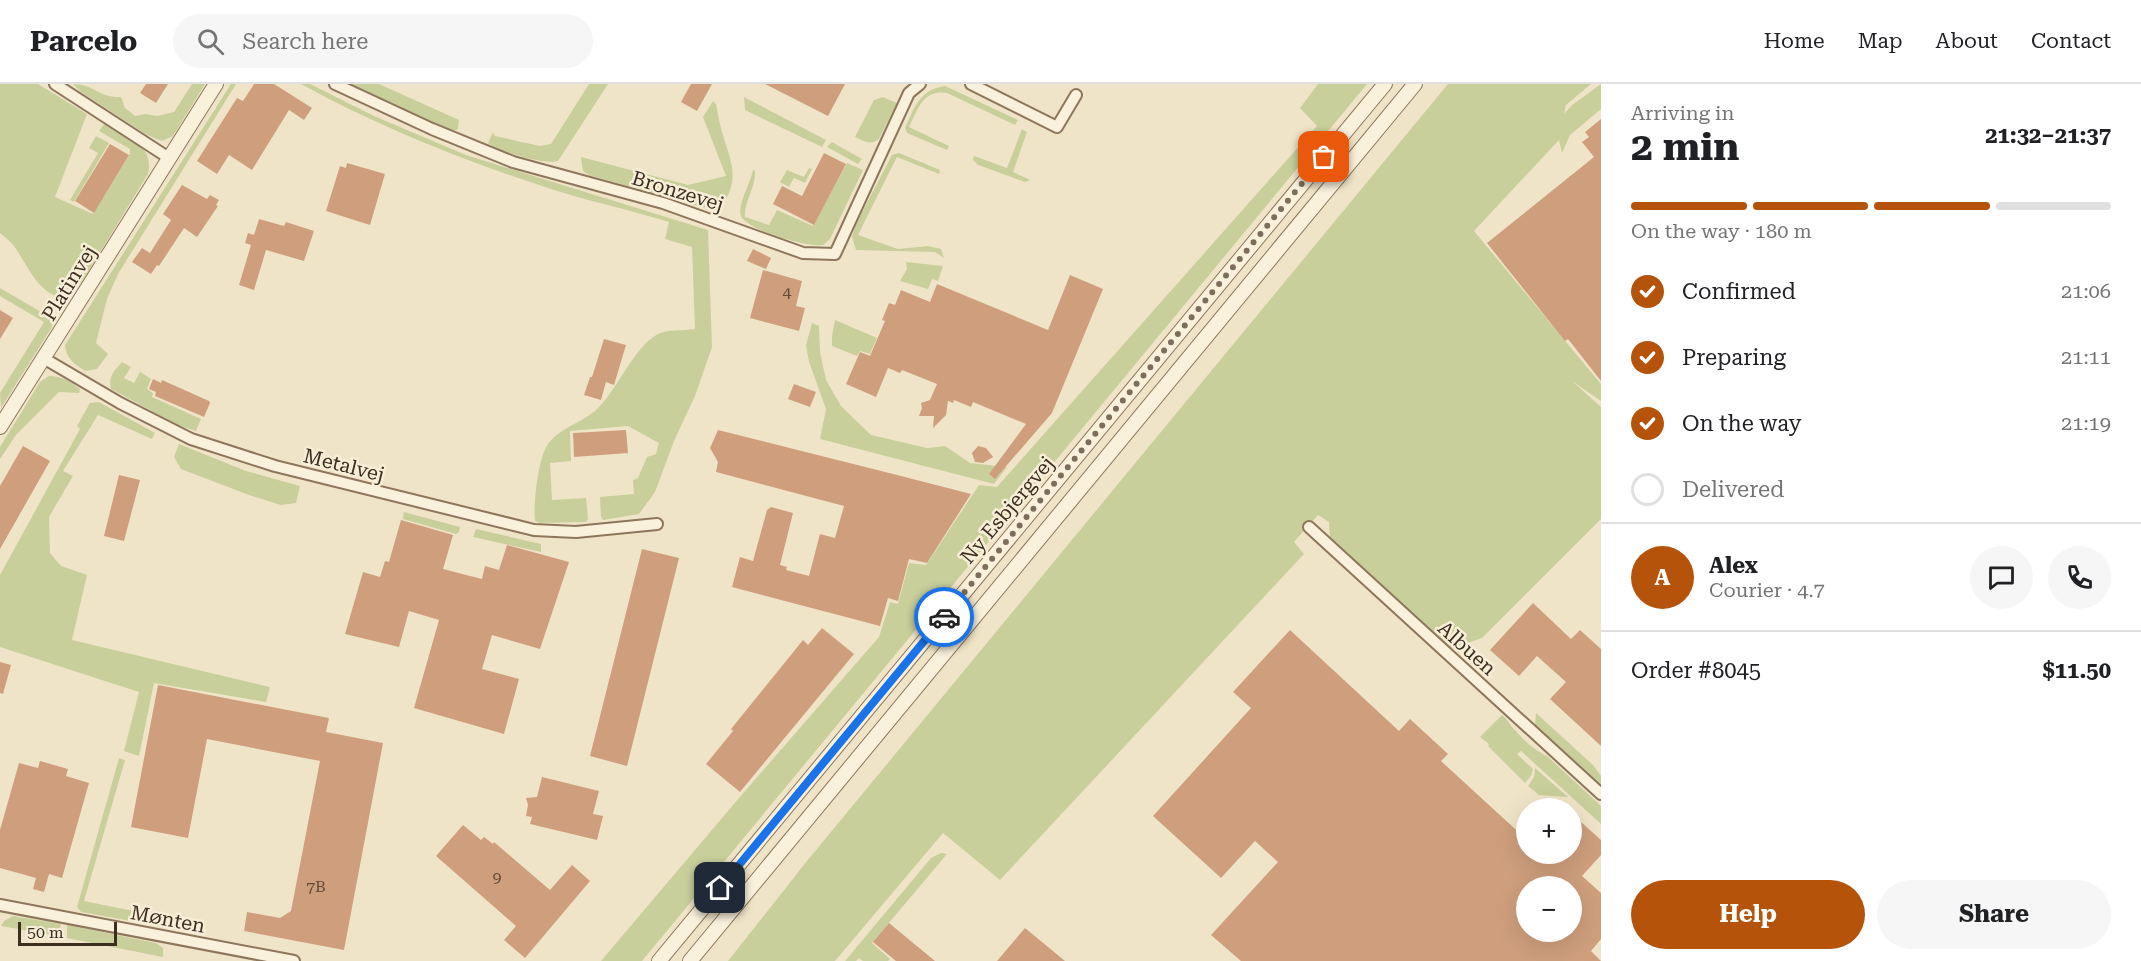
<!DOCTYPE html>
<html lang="en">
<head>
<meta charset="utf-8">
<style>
	:root { --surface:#fff; --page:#f6f6f6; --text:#202124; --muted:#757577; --line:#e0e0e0; --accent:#b45309 }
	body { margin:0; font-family:"Roboto Serif",serif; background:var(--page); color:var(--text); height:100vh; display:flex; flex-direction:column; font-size:22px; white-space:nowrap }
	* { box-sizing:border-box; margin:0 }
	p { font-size:20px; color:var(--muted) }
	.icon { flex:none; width:33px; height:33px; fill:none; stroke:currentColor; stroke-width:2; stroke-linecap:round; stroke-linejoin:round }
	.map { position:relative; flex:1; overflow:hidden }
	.drawer { display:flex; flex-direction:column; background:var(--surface); width:540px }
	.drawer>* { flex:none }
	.fabs { position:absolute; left:1516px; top:714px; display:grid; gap:12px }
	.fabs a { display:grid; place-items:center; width:66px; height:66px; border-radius:50%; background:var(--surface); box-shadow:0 6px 24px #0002; font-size:30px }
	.scale { position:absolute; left:18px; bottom:15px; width:99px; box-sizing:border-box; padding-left:6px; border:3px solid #3d2e20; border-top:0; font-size:16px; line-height:21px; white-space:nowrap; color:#3d2e20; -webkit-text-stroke:4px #f7eed8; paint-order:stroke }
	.pin { position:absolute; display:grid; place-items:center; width:51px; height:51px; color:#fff; margin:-26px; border-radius:12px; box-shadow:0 3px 9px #0006 }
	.courier { position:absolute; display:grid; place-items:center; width:60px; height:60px; margin:-30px; border:4px solid #1a73e8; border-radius:50%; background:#fff; color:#222; box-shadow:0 2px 8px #0007 }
	.headline em { font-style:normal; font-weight:700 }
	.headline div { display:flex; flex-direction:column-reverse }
	.headline { display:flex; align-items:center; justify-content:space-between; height:102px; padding:0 30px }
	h1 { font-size:39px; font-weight:700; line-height:45px }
	.bar { display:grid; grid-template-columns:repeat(4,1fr); gap:9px 6px; align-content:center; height:72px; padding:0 30px }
	.bar i { height:8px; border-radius:4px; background:var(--line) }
	.bar .selected { background:var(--accent) }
	.bar p { grid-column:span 4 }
	.line { display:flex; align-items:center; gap:15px; padding:0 30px; border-top:2px solid var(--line) }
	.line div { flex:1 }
	.round { display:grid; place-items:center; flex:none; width:63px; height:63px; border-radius:32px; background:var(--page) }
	ol { padding:0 30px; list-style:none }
	li { display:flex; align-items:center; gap:18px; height:66px }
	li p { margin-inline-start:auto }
	li .icon { padding:6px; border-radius:50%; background:var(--accent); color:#fff; stroke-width:4 }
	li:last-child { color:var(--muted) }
	li i { width:33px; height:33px; border:3px solid var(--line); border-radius:50% }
	.cta { display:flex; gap:12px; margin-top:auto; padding:12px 30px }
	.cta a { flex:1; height:69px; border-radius:36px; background:var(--accent); color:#fff; font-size:24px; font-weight:700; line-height:69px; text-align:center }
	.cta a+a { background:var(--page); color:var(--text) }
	header { display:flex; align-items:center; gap:36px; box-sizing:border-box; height:84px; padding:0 30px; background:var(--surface); border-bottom:2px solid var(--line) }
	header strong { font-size:28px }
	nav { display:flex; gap:33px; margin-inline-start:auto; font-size:21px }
	.search { width:420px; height:54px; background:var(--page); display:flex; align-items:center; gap:15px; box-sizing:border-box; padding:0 21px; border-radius:33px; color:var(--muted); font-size:22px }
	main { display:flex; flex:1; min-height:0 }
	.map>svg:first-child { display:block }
</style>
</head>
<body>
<header>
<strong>Parcelo</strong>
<div class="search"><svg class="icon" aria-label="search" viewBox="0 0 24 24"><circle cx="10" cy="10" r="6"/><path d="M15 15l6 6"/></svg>Search here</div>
<nav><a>Home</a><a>Map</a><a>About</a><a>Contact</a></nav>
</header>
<main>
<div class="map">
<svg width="1601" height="877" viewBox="0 0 1601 877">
	<rect width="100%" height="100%" fill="#f0e4c8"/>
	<g fill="#c9cf9b">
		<path d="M0,0H38L87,30L55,113L93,130L130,70V65L99,47L105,39C127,53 155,61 148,90L81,199L75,197L66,215C38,211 29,183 14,162C10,157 5,153 0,149Z"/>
		<path d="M73,0C94,0 99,14 121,13L125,24L135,32L146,30L157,32L174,28L192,0H205L173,52L162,57L147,51L81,8Z"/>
		<path d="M231,0H236L118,190L107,215L96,259L108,270L97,285L85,287C74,279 66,275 65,261Z"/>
		<path d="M301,0H310L374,32L466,71L708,146L712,263L695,312L674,357L655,408L639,430L603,436L601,433L600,413L634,410L633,396L638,394L647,373L656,370L659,359L628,342L570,347L571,377L550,379L552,416L586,414L588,435L586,438L541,439L535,437C533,420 538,374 548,360C560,343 587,337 600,322C618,303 636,261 658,250C667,245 684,247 695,245L692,163L665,155L669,138C631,126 592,118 554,106C467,78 381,44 301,0Z"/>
		<path d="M349,0H379L459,36L458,45L453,47L392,21Z"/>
		<path d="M589,0H608L558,77C544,81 499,68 488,59L493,48L495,52L540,62L551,60Z"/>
		<path d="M1318,0H1367L642,877H601L739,714L879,553L890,518L898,520L909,479L926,481L979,401L997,403L1317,42L1300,24Z"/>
		<path d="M1448,0H1591L1566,21L1564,30L1571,22L1601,0V25L1570,51L1562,69L1559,56L1474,147L1601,300V317L1572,297L1601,323V435L1482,554L1450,565L1330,455L1329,438L1318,431L1294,458L1304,470L1000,796L943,749L835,877H728L807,777Z"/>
		<path d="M945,2L1018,36L1015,41L947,9C923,5 918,25 909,43L949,62L947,66L907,49L905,44C915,23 919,6 945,2Z"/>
		<path d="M744,13L826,56L822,63L745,26Z"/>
		<path d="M883,13L897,19L879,55C870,62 863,57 855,53L874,16Z"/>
		<path d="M713,17L716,20C718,29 719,39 722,48C728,70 739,89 728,111C722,124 715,125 702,123L589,91L583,87L581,73L688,101L726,92L703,33Z"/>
		<path d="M1022,45L1027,48L1013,88L1030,96L1025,98L978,81L973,76L974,72L1007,84Z"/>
		<path d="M96,52L109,59L74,118L70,116L98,69L89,64Z"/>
		<path d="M832,58L862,75L858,80L827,63Z"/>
		<path d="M899,69L940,86L939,90L897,73L858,151L898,165L928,162L941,165L944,174L935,168L856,166L852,153L856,140L892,71Z"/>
		<path d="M847,79L863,86L830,155L823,161C808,164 747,146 741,132C737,121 751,98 753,86L755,87C756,103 744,117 745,133L769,141L777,126L813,142Z"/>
		<path d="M809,84L812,85L805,99L794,94L789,103L780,98L787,86L804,93Z"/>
		<path d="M906,178L943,182L938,197L932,195L928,205L900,197L907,185Z"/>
		<path d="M0,204L48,232L52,236V243L1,324L0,309L44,238L0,212Z"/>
		<path d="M835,236L877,254L870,270L860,267L857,272L832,262V252Z"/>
		<path d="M812,239L819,242L820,268L826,296L841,322L871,351L927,364L945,362L970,379L1007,383L994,400L820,355L826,325L809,278L806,261Z"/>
		<path d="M122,278L131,283L124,294L134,299L140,288L151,295L147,305L153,309L152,313L201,335L196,347L178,341L111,305C108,292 114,287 122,278Z"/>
		<path d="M49,292C62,292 69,297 80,305L79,309L59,308L16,351L0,375V363L40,298Z"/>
		<path d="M99,318L155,349L152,355L98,331L63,387L73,392L49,433L50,469L61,482L87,491L72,556L270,603L266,618L154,599L139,672L124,667L139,608L0,563V491L80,345L77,342L90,319Z"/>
		<path d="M179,360L246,387L300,402L296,419L281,421L249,411L181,385L174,373Z"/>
		<path d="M404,428L460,443L459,448L456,450L403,435Z"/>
		<path d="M476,445L541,460V468L473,453Z"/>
		<path d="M1536,629L1593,681L1601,692V702L1535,641Z"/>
		<path d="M1502,631C1509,637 1509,640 1515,646C1523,656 1536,667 1547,672L1601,722V740L1521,667L1517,670L1533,685L1531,692L1525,699L1488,662L1489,660L1480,653Z"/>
		<path d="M119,674L125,676L84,817L193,839L191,845L186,847L81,828L77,823Z"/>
		<path d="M1535,684L1568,713L1539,711L1528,702L1534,693Z"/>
		<path d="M941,769L947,770L872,859L890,875L888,877H863L859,874L856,877H845L931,774Z"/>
		<path d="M13,832L61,840L58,852L1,842L4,837Z"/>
		<path d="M67,841L156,859L163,864V873L67,854Z"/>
	</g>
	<g fill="#cf9f7d" fill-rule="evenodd">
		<path d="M146,0H168L156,19L140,9Z"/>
		<path d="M254,0H274L312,24L304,36L289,26L252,86L229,71L217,90L197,77L237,14L243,17Z"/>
		<path d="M691,0H712L697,27L681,18Z"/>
		<path d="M765,0H845L828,32Z"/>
		<path d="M1601,35V297L1568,255L1565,257L1487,159L1594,73L1582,58L1589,53L1585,48Z"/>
		<path d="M110,60L129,71L94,129L75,117Z"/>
		<path d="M824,69L846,80L814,141L773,120L782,102L802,112Z"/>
		<path d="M347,79L385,90L370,141L326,127L340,82L346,84Z"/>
		<path d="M182,101L207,115L210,111L219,116L216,121L218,122L197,153L184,144L159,182L157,181L151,190L132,178L142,164L150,169L171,136L163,130Z"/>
		<path d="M259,135L284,142L286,138L314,147L304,177L266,166L254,206L239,201L251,161L245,159L248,149L254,151Z"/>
		<path d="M753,165L771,174L766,185L747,177Z"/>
		<path d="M763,186L802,197L796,222L805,224L799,247L750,234Z"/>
		<path d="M1070,191L1103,205L1052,329L995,395L989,390L1026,340L973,318L971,323L954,316L953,319L948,317L946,331L933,344L934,332H919L922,324L921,319L930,316L937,300L902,286L900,289L888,284L876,313L846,300L860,268L870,272L885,237L882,236L889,219L895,221L901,206L930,218L937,200L1048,246Z"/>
		<path d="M0,226L13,234L0,255Z"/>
		<path d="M604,255L626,261L614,301L606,298L601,316L584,311L590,293H592Z"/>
		<path d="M153,295L161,299L162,296L209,317L210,319L204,333L155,312L156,308L149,305Z"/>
		<path d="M794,300L816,308L810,323L788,315Z"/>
		<path d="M626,346L628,369L574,373L573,349Z"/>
		<path d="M718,346L901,392L971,410L927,479L909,475L898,517L888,514L880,542L732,503L740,473L753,477L767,426L771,423L793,429L780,481L787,483L786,486L809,492L820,450L835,454L844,422L716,388L718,378L710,364Z"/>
		<path d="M23,362L50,377L0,465V402Z"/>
		<path d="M978,362L986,364L993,373L983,379L975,378L972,369Z"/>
		<path d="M119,391L140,396L124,457L104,452Z"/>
		<path d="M401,436L453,451L443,485L482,495L485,482L499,486L507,461L569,478L540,565L492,551L482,585L519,595L504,650L414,624L439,536L409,527L399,563L345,550L363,488L380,493L385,477L389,478Z"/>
		<path d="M642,465L679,474L627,682L590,672Z"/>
		<path d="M1533,519L1571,555L1580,546L1601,565V662L1550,615L1566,598L1537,572L1519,592L1490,566Z"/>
		<path d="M822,544L854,570L740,708L706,680L733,647L731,645L803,556L808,561Z"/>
		<path d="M1290,546L1399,647L1410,635L1448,670L1441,677L1527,756V770H1572V730L1601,756V771L1582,792L1601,809V855L1591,867L1601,877H1241L1211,851L1278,778L1255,757L1221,794L1153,732L1251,624L1233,608ZM1527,802H1572V848H1527Z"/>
		<path d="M0,578L11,581L3,610L0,609Z"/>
		<path d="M158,601L329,634L326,648L383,659L344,866L244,847L247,828L280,834L291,827L320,677L207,655L188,754L131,743Z"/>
		<path d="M40,677L68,685L66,692L89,699L62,794L49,790L44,808L33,805L36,794L0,784V746L19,679L38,684Z"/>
		<path d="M542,693L599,707L593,730L603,732L597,756L530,740L532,733L526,732L528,721L526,714L537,713Z"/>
		<path d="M463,741L481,756L484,753L493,760L494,758L550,806L572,781L590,797L525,874L504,856L516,842L436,772Z"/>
		<path d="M889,839L935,877H896L873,858Z"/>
		<path d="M1025,844L1065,877H997Z"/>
	</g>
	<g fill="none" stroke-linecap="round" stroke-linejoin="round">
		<defs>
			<g id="minor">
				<path d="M55,0L169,74"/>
				<path d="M335,0L432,45L513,78L663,119L803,169L835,170L909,9L920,0"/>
				<path d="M971,0L1057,43L1076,11"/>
				<path d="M45,275L120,319L191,355L275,382L534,446L576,448L657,440"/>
				<path d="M1309,443L1601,710"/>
				<path d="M0,821L294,877"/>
			</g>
			<g id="tertiary">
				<path d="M0,343L216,0"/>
				<path d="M659,877L1385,0"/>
				<path d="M690,877L1415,0"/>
			</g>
		</defs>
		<use href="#minor" stroke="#8d765c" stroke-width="14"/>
		<use href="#tertiary" stroke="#8d765c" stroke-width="16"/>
		<use href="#minor" stroke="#faf1dc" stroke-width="10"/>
		<use href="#tertiary" stroke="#faf1dc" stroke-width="14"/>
	</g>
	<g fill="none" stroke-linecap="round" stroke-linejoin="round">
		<path stroke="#7c6e5b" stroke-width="6" stroke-dasharray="0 10.8" d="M944,533L1324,73"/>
		<path stroke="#1a73e8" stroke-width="8" d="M720,804L944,533"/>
	</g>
	<g text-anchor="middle" stroke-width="5" stroke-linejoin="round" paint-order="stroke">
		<g font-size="16" fill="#624a37">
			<text x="787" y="214">4</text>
			<text x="497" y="799">9</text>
			<text x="316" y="808">7B</text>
		</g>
		<g font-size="20" fill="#3d2e20" stroke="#f7eed8">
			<text transform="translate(678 107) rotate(17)" y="7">Bronzevej</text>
			<text transform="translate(69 199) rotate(-58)" y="7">Platinvej</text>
			<text transform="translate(344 381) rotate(14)" y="7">Metalvej</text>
			<text transform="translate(1007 426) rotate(-50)" y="7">Ny Esbjergvej</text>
			<text transform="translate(1467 564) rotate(42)" y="7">Albuen</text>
			<text transform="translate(168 835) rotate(11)" y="7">Mønten</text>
		</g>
	</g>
</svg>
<div class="fabs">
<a>+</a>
<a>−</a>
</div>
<div class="scale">50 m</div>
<div class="pin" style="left:1324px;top:73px;background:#ea580c"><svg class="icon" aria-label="bag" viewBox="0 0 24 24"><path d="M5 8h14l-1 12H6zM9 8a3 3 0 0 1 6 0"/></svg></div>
<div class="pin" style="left:720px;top:804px;background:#1f2937"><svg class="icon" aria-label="home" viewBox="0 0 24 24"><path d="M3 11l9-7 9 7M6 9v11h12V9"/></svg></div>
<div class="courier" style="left:944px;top:533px"><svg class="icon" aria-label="car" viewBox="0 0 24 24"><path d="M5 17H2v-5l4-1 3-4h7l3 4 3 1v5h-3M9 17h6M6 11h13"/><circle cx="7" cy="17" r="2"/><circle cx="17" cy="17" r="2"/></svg></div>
</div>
<section class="drawer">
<div class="headline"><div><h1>2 min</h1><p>Arriving in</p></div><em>21:32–21:37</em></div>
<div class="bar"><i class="selected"></i><i class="selected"></i><i class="selected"></i><i></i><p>On the way · 180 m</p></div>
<ol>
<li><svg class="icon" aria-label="check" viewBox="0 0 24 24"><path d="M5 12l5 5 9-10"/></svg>Confirmed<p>21:06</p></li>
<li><svg class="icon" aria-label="check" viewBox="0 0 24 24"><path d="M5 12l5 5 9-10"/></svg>Preparing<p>21:11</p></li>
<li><svg class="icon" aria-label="check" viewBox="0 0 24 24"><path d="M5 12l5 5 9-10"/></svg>On the way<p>21:19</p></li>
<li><i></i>Delivered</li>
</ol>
<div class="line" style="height:108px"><b class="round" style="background:var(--accent);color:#fff">A</b><div><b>Alex</b><p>Courier · 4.7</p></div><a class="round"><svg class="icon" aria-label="chat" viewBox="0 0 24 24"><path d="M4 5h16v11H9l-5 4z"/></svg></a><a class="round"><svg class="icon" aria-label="phone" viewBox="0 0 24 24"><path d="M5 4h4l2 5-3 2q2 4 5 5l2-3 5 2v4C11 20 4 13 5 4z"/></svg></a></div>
<div class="line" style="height:78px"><div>Order #8045</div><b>$11.50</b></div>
<div class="cta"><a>Help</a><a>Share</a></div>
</section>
</main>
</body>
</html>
